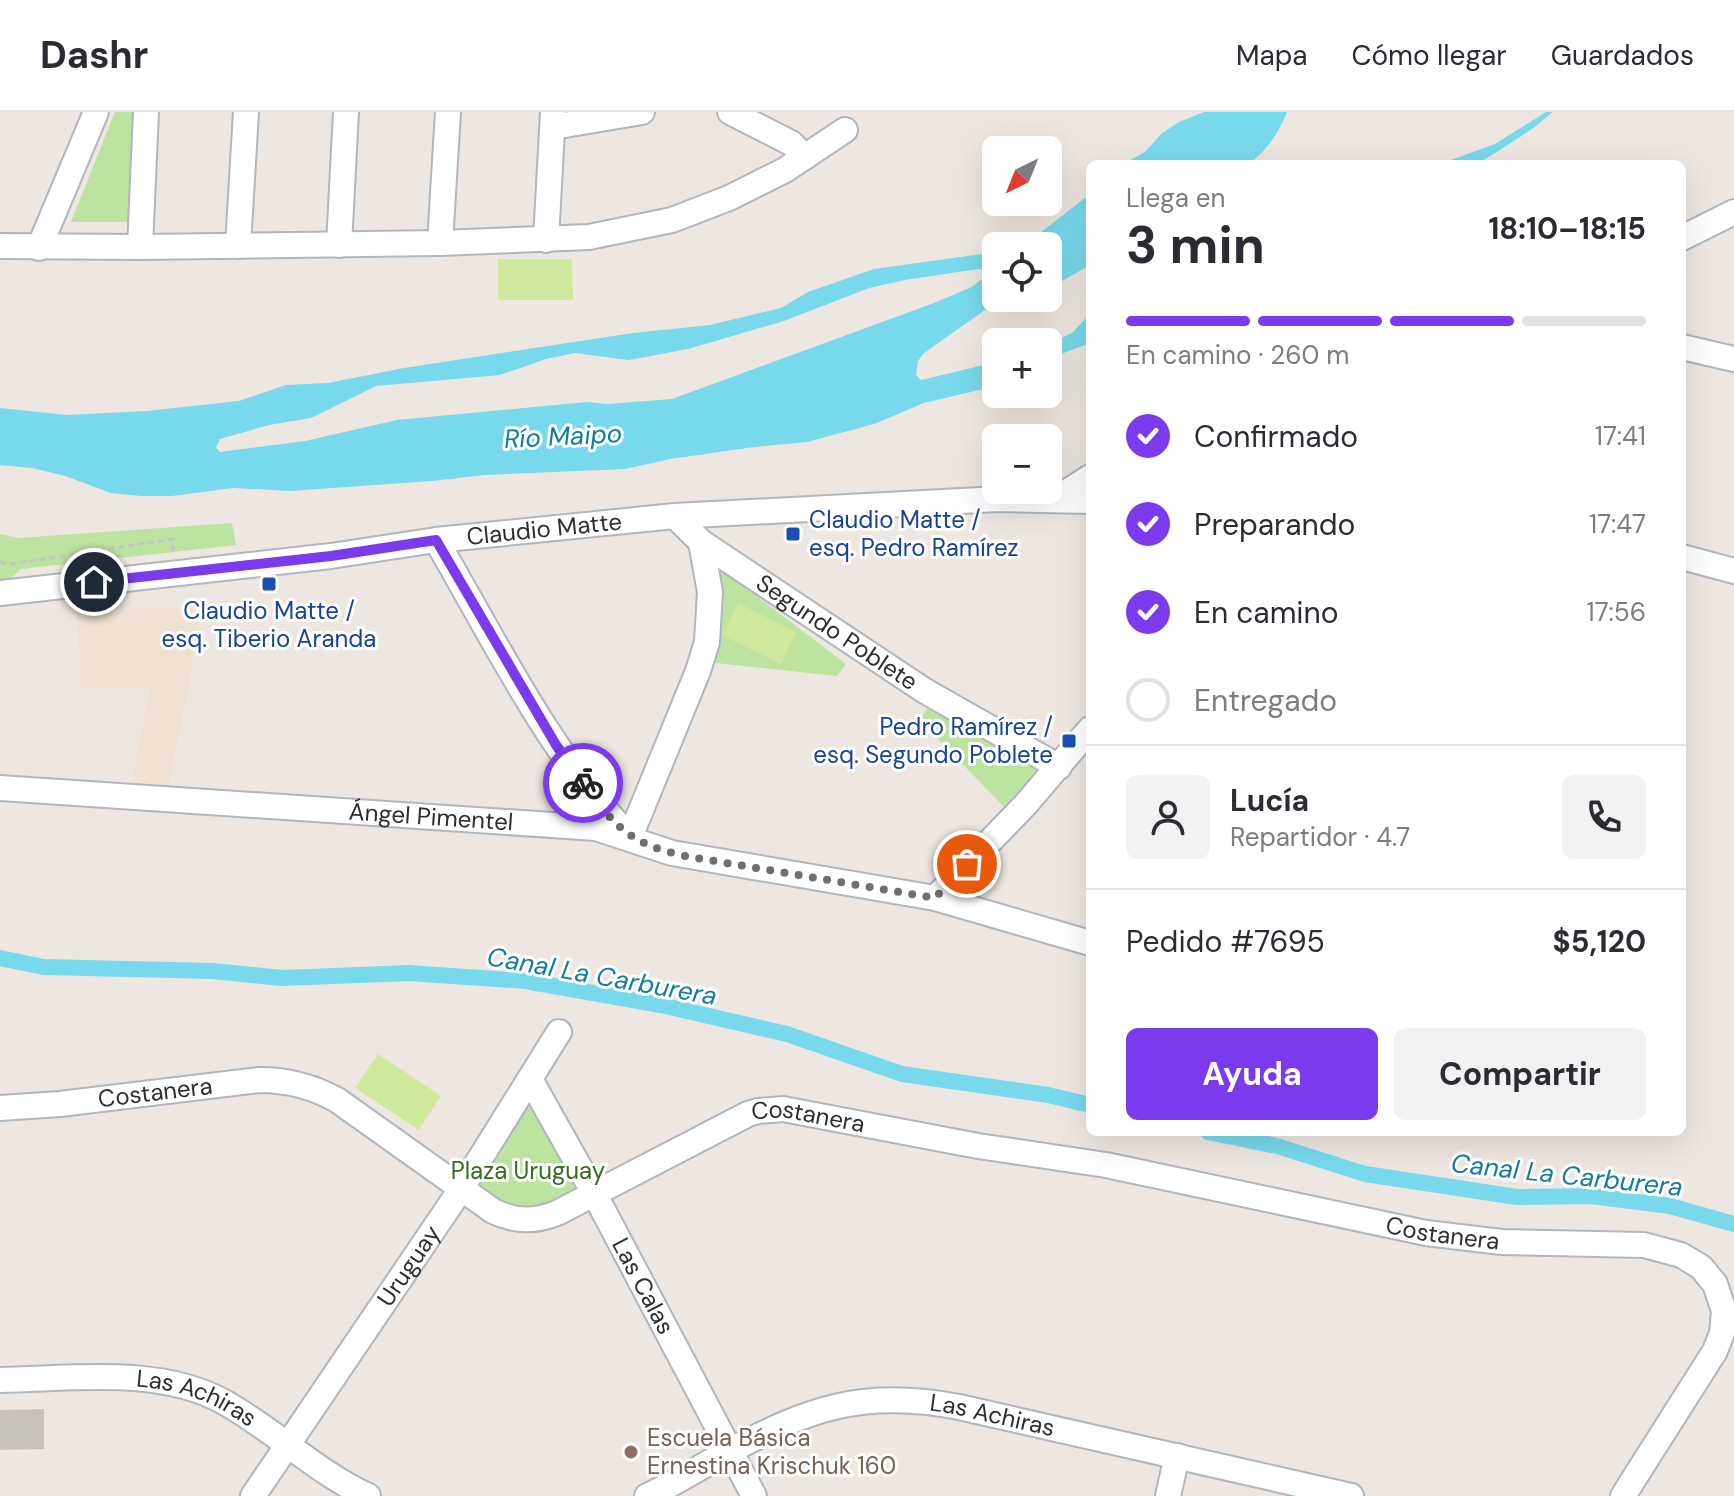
<!DOCTYPE html>
<html lang="es">
<head>
<meta charset="utf-8">
<style>
	:root { --surface:#fff; --page:#f2f2f3; --text:#2b2b33; --muted:#7c7c81; --line:#e1e1e2; --accent:#7c3aed }
	body { margin:0; font-family:"DM Sans",sans-serif; background:var(--page); color:var(--text); height:100vh; display:flex; flex-direction:column; font-size:30px; white-space:nowrap }
	* { box-sizing:border-box; margin:0 }
	p { font-size:26px; color:var(--muted) }
	.icon { flex:none; width:44px; height:44px; fill:none; stroke:currentColor; stroke-width:2; stroke-linecap:round; stroke-linejoin:round }
	.map { position:relative; flex:1; overflow:hidden }
	.details { position:absolute; left:1086px; top:48px; width:600px; height:976px; display:flex; flex-direction:column; background:var(--surface); border-radius:12px; box-shadow:0 8px 32px #0002 }
	.details>* { flex:none }
	.needle { width:52px; rotate:223deg }
	.buttons { position:absolute; left:982px; top:24px; display:grid; gap:16px }
	.buttons a { display:grid; place-items:center; width:80px; height:80px; border-radius:12px; background:var(--surface); box-shadow:0 8px 32px #0002; font-size:40px }
	.pin { position:absolute; display:grid; place-items:center; width:68px; height:68px; color:#fff; margin:-34px; border:4px solid #fff; border-radius:50%; box-shadow:0 2px 8px #0007 }
	.courier { position:absolute; display:grid; place-items:center; width:80px; height:80px; margin:-40px; border:6px solid #7c3aed; border-radius:50%; background:#fff; color:#222; box-shadow:0 2px 10px #0007 }
	.summary em { font-style:normal; font-weight:700 }
	.summary div { display:flex; flex-direction:column-reverse }
	.summary { display:flex; align-items:center; justify-content:space-between; height:136px; padding:0 40px }
	h1 { font-size:52px; font-weight:700; line-height:60px }
	.bar { display:grid; grid-template-columns:repeat(4,1fr); gap:12px 8px; align-content:center; height:96px; padding:0 40px }
	.bar i { height:10px; border-radius:6px; background:var(--line) }
	.bar .active { background:var(--accent) }
	.bar p { grid-column:span 4 }
	.line { display:flex; align-items:center; gap:20px; padding:0 40px; border-top:2px solid var(--line) }
	.line div { flex:1 }
	.round { display:grid; place-items:center; flex:none; width:84px; height:84px; border-radius:12px; background:var(--page) }
	ol { padding:0 40px; list-style:none }
	li { display:flex; align-items:center; gap:24px; height:88px }
	li p { margin-inline-start:auto }
	li .icon { padding:8px; border-radius:50%; background:var(--accent); color:#fff; stroke-width:4 }
	li:last-child { color:var(--muted) }
	li i { width:44px; height:44px; border:4px solid var(--line); border-radius:50% }
	.action { display:flex; gap:16px; margin-top:auto; padding:16px 40px }
	.action a { flex:1; height:92px; border-radius:12px; background:var(--accent); color:#fff; font-size:32px; font-weight:700; line-height:92px; text-align:center }
	.action a+a { background:var(--page); color:var(--text) }
	header { display:flex; align-items:center; gap:48px; box-sizing:border-box; height:112px; padding:0 40px; background:var(--surface); border-bottom:2px solid var(--line) }
	header strong { font-size:38px }
	nav { display:flex; gap:44px; margin-inline-start:auto; font-size:28px }
	.map>svg:first-child { display:block }
</style>
</head>
<body>
<header>
<strong>Dashr</strong>
<nav><a>Mapa</a><a>Cómo llegar</a><a>Guardados</a></nav>
</header>
<div class="map">
<svg width="1734" height="1384" viewBox="0 0 1734 1384">
	<rect width="100%" height="100%" fill="#eee7e1"/>
	<path fill="#efe2d2" d="M199,495L188,580L167,679L131,675L150,576H81L77,499Z"/>
	<g fill="#bde3a0">
		<path d="M115,0H141L136,110H71Z"/>
		<path d="M232,411L236,433L21,457L10,467L0,468V422L18,426Z"/>
		<path d="M726,461L846,552L837,564L707,550L715,462Z"/>
		<path d="M927,596L1032,647L1039,662L1004,695L920,608Z"/>
		<path d="M533,996L542,1002L581,1070L575,1081L541,1098L513,1100L478,1080L473,1069L521,997Z"/>
	</g>
	<g fill="#d1e99c">
		<path d="M498,147H572L573,188H498Z"/>
		<path d="M738,491L796,520L781,552L722,523Z"/>
		<path d="M378,942L441,984L419,1018L355,976Z"/>
	</g>
	<g fill="#78d9ec" fill-rule="evenodd">
		<path d="M1204,0H1287C1279,21 1267,38 1249,52H1123L1145,40L1161,22L1179,10Z"/>
		<path d="M1546,0H1553L1532,17L1478,52H1440L1495,32Z"/>
		<path d="M1090,82V153L1048,177V134H1017L1040,121Z"/>
		<path d="M996,140V186H1029L985,198L924,241L918,249L916,263L921,268L930,266L996,250V274L924,291L874,312L807,330L754,335L670,347L625,357L484,363L432,369L290,379L233,376L172,384H141L111,381L65,364L32,356L0,353V296L67,303L147,299L239,289L286,273L328,271L404,256L633,221L710,213L781,196L808,180L874,157ZM978,157L987,159V163L972,175L934,191L672,287L607,292L587,290L397,308L305,329L220,340L216,336L220,327L269,313L311,306L376,274L500,263L546,247L575,241L629,248L688,237L784,209L869,176L905,168Z"/>
		<path d="M1090,202V231L1048,247V232L1072,221Z"/>
	</g>
	<g fill="none" stroke-linecap="round" stroke-linejoin="round">
		<g stroke="#78d9ec" stroke-width="16">
			<path d="M0,846L44,855L213,859L282,866L409,861L525,869L661,893L787,922L902,962L1048,983L1090,993"/>
			<path d="M1208,1020L1277,1034L1365,1062L1517,1085L1591,1084L1670,1094L1734,1112"/>
		</g>
	</g>
	<path fill="#c7c2bc" stroke="#cac3ba" stroke-width="2" d="M43,1298V1336L0,1337V1299Z"/>
	<g fill="none" stroke-linecap="round" stroke-linejoin="round">
		<defs>
			<g id="minor">
				<path d="M730,0L791,31L805,45"/>
				<path d="M553,15L642,0"/>
				<path d="M1682,126L1734,100"/>
				<path d="M546,128L553,0"/>
				<path d="M440,131L448,0"/>
				<path d="M339,133L346,0"/>
				<path d="M0,134L140,135L440,131L589,125L672,108L729,86L785,58L845,18"/>
				<path d="M238,134L246,0"/>
				<path d="M140,135L146,0"/>
				<path d="M39,136L96,0"/>
				<path d="M1682,235L1734,247"/>
				<path d="M1054,388L1090,365"/>
				<path id="s1" d="M675,404L701,430L925,579L1059,655"/>
				<path d="M436,428C494,527 549,641 628,723"/>
				<path d="M1682,445L1734,459"/>
				<path id="s2" d="M0,481L331,444L436,428L675,404L999,387L1090,389"/>
				<path id="s3" d="M0,676L596,716L672,741L935,786L1090,831"/>
				<path d="M630,725L698,559L707,530L710,480L701,430"/>
				<path d="M935,786L1026,692L1090,617"/>
				<path id="s4" d="M530,967L594,1081L754,1384"/>
				<path id="s5" d="M0,996L60,992L259,968C288,968 312,974 337,988L493,1099C515,1110 535,1110 557,1101L748,1002L758,999L783,997L978,1034L1106,1053L1426,1121L1502,1130L1644,1133L1681,1143L1701,1155L1715,1172L1724,1199L1722,1221L1715,1239L1623,1384"/>
				<path id="s6" d="M0,1268C72,1267 159,1254 224,1290C274,1318 316,1360 368,1384"/>
				<path id="s7" d="M253,1384L461,1077L559,920"/>
				<path id="s8" d="M647,1384C675,1372 701,1354 728,1340C810,1295 866,1277 959,1295L1351,1384"/>
				<path d="M1168,1384L1177,1344"/>
			</g>
		</defs>
		<use href="#minor" stroke="#b1b5bd" stroke-width="28"/>
		<path stroke="#c4c4c4" stroke-width="3" stroke-dasharray="6 4" stroke-linecap="butt" d="M0,450L10,452L172,427L174,441"/>
		<use href="#minor" stroke="#fff" stroke-width="24"/>
	</g>
	<g fill="none" stroke-linecap="round" stroke-linejoin="round">
		<path stroke="#716f6d" stroke-width="8" stroke-dasharray="0 14.4" d="M583,671C615,715 630,732 685,744L935,786L967,752"/>
		<path stroke="#7c3aed" stroke-width="10" d="M94,470L331,444L436,428L556,633L583,671"/>
	</g>
	<g fill="#1a4fb4" stroke="#fff" stroke-width="3">
		<rect x="785" y="414" width="16" height="16" rx="4"/>
		<rect x="261" y="464" width="16" height="16" rx="4"/>
		<rect x="1061" y="621" width="16" height="16" rx="4"/>
	</g>
	<circle fill="#8d6e63" stroke="#fff" stroke-width="3" cx="631" cy="1340" r="8"/>
	<g text-anchor="middle" stroke-width="6" stroke-linejoin="round" paint-order="stroke">
		<g font-size="24" fill="#164399" stroke="#fff" text-anchor="start">
			<text x="809" y="416">Claudio Matte /<tspan x="809" dy="28">esq. Pedro Ramírez</tspan></text>
			<text x="269" y="507" text-anchor="middle">Claudio Matte /<tspan x="269" dy="28">esq. Tiberio Aranda</tspan></text>
			<text x="1053" y="623" text-anchor="end">Pedro Ramírez /<tspan x="1053" dy="28">esq. Segundo Poblete</tspan></text>
		</g>
		<g font-size="24" fill="#2e2e2e" stroke="#fff">
			<text dy="8" stroke="none"><textPath href="#s2" startOffset="548">Claudio Matte</textPath></text>
			<text dy="8" stroke="none"><textPath href="#s1" startOffset="200">Segundo Poblete</textPath></text>
			<text dy="8" stroke="none"><textPath href="#s3" startOffset="432">Ángel Pimentel</textPath></text>
			<text dy="8" stroke="none"><textPath href="#s5" startOffset="156">Costanera</textPath></text>
			<text dy="8" stroke="none"><textPath href="#s5" startOffset="876">Costanera</textPath></text>
			<text dy="8" stroke="none"><textPath href="#s5" startOffset="1522">Costanera</textPath></text>
			<text dy="8" stroke="none"><textPath href="#s7" startOffset="278">Uruguay</textPath></text>
			<text dy="8" stroke="none"><textPath href="#s4" startOffset="236">Las Calas</textPath></text>
			<text dy="8" stroke="none"><textPath href="#s6" startOffset="200">Las Achiras</textPath></text>
			<text dy="8" stroke="none"><textPath href="#s8" startOffset="368">Las Achiras</textPath></text>
		</g>
		<g font-size="24" fill="#356b1d" stroke="#fff">
			<text x="528" y="1067">Plaza Uruguay</text>
		</g>
		<g font-size="24" fill="#785e54" stroke="#fff" text-anchor="start">
			<text x="647" y="1334">Escuela Básica<tspan x="647" dy="28">Ernestina Krischuk 160</tspan></text>
		</g>
		<g font-size="26" font-style="italic" fill="#127c9e" stroke="#fff">
			<text transform="translate(563 324) rotate(-3)" y="9">Río Maipo</text>
			<text transform="translate(602 864) rotate(10)" y="9">Canal La Carburera</text>
			<text transform="translate(1567 1063) rotate(6)" y="9">Canal La Carburera</text>
		</g>
	</g>
</svg>
<div class="buttons">
<a><svg class="needle" viewBox="-14 -14 28 28"><path d="M0-13l5 13h-10z" fill="#e53935"/><path d="M0 13l5-13h-10z" fill="#7c7c81"/></svg></a>
<a><svg class="icon" aria-label="locate" viewBox="0 0 24 24"><circle cx="12" cy="12" r="6"/><path d="M12 2v4M12 18v4M2 12h4M18 12h4"/></svg></a>
<a>+</a>
<a>−</a>
</div>
<div class="pin" style="left:967px;top:752px;background:#ea580c"><svg class="icon" aria-label="bag" viewBox="0 0 24 24"><path d="M5 8h14l-1 12H6zM9 8a3 3 0 0 1 6 0"/></svg></div>
<div class="pin" style="left:94px;top:470px;background:#1f2937"><svg class="icon" aria-label="home" viewBox="0 0 24 24"><path d="M3 11l9-7 9 7M6 9v11h12V9"/></svg></div>
<div class="courier" style="left:583px;top:671px"><svg class="icon" aria-label="bike" viewBox="0 0 24 24"><circle cx="6" cy="16" r="4"/><circle cx="18" cy="16" r="4"/><path d="M6 16l4-8h5l3 8M10 8l3 8H6M13 5h3"/></svg></div>
<section class="details">
<div class="summary"><div><h1>3 min</h1><p>Llega en</p></div><em>18:10–18:15</em></div>
<div class="bar"><i class="active"></i><i class="active"></i><i class="active"></i><i></i><p>En camino · 260 m</p></div>
<ol>
<li><svg class="icon" aria-label="check" viewBox="0 0 24 24"><path d="M5 12l5 5 9-10"/></svg>Confirmado<p>17:41</p></li>
<li><svg class="icon" aria-label="check" viewBox="0 0 24 24"><path d="M5 12l5 5 9-10"/></svg>Preparando<p>17:47</p></li>
<li><svg class="icon" aria-label="check" viewBox="0 0 24 24"><path d="M5 12l5 5 9-10"/></svg>En camino<p>17:56</p></li>
<li><i></i>Entregado</li>
</ol>
<div class="line" style="height:144px"><a class="round"><svg class="icon" aria-label="person" viewBox="0 0 24 24"><circle cx="12" cy="8" r="4"/><path d="M4 21q1-7 8-7t8 7"/></svg></a><div><b>Lucía</b><p>Repartidor · 4.7</p></div><a class="round"><svg class="icon" aria-label="phone" viewBox="0 0 24 24"><path d="M5 4h4l2 5-3 2q2 4 5 5l2-3 5 2v4C11 20 4 13 5 4z"/></svg></a></div>
<div class="line" style="height:104px"><div>Pedido #7695</div><b>$5,120</b></div>
<div class="action"><a>Ayuda</a><a>Compartir</a></div>
</section>
</div>
</body>
</html>
